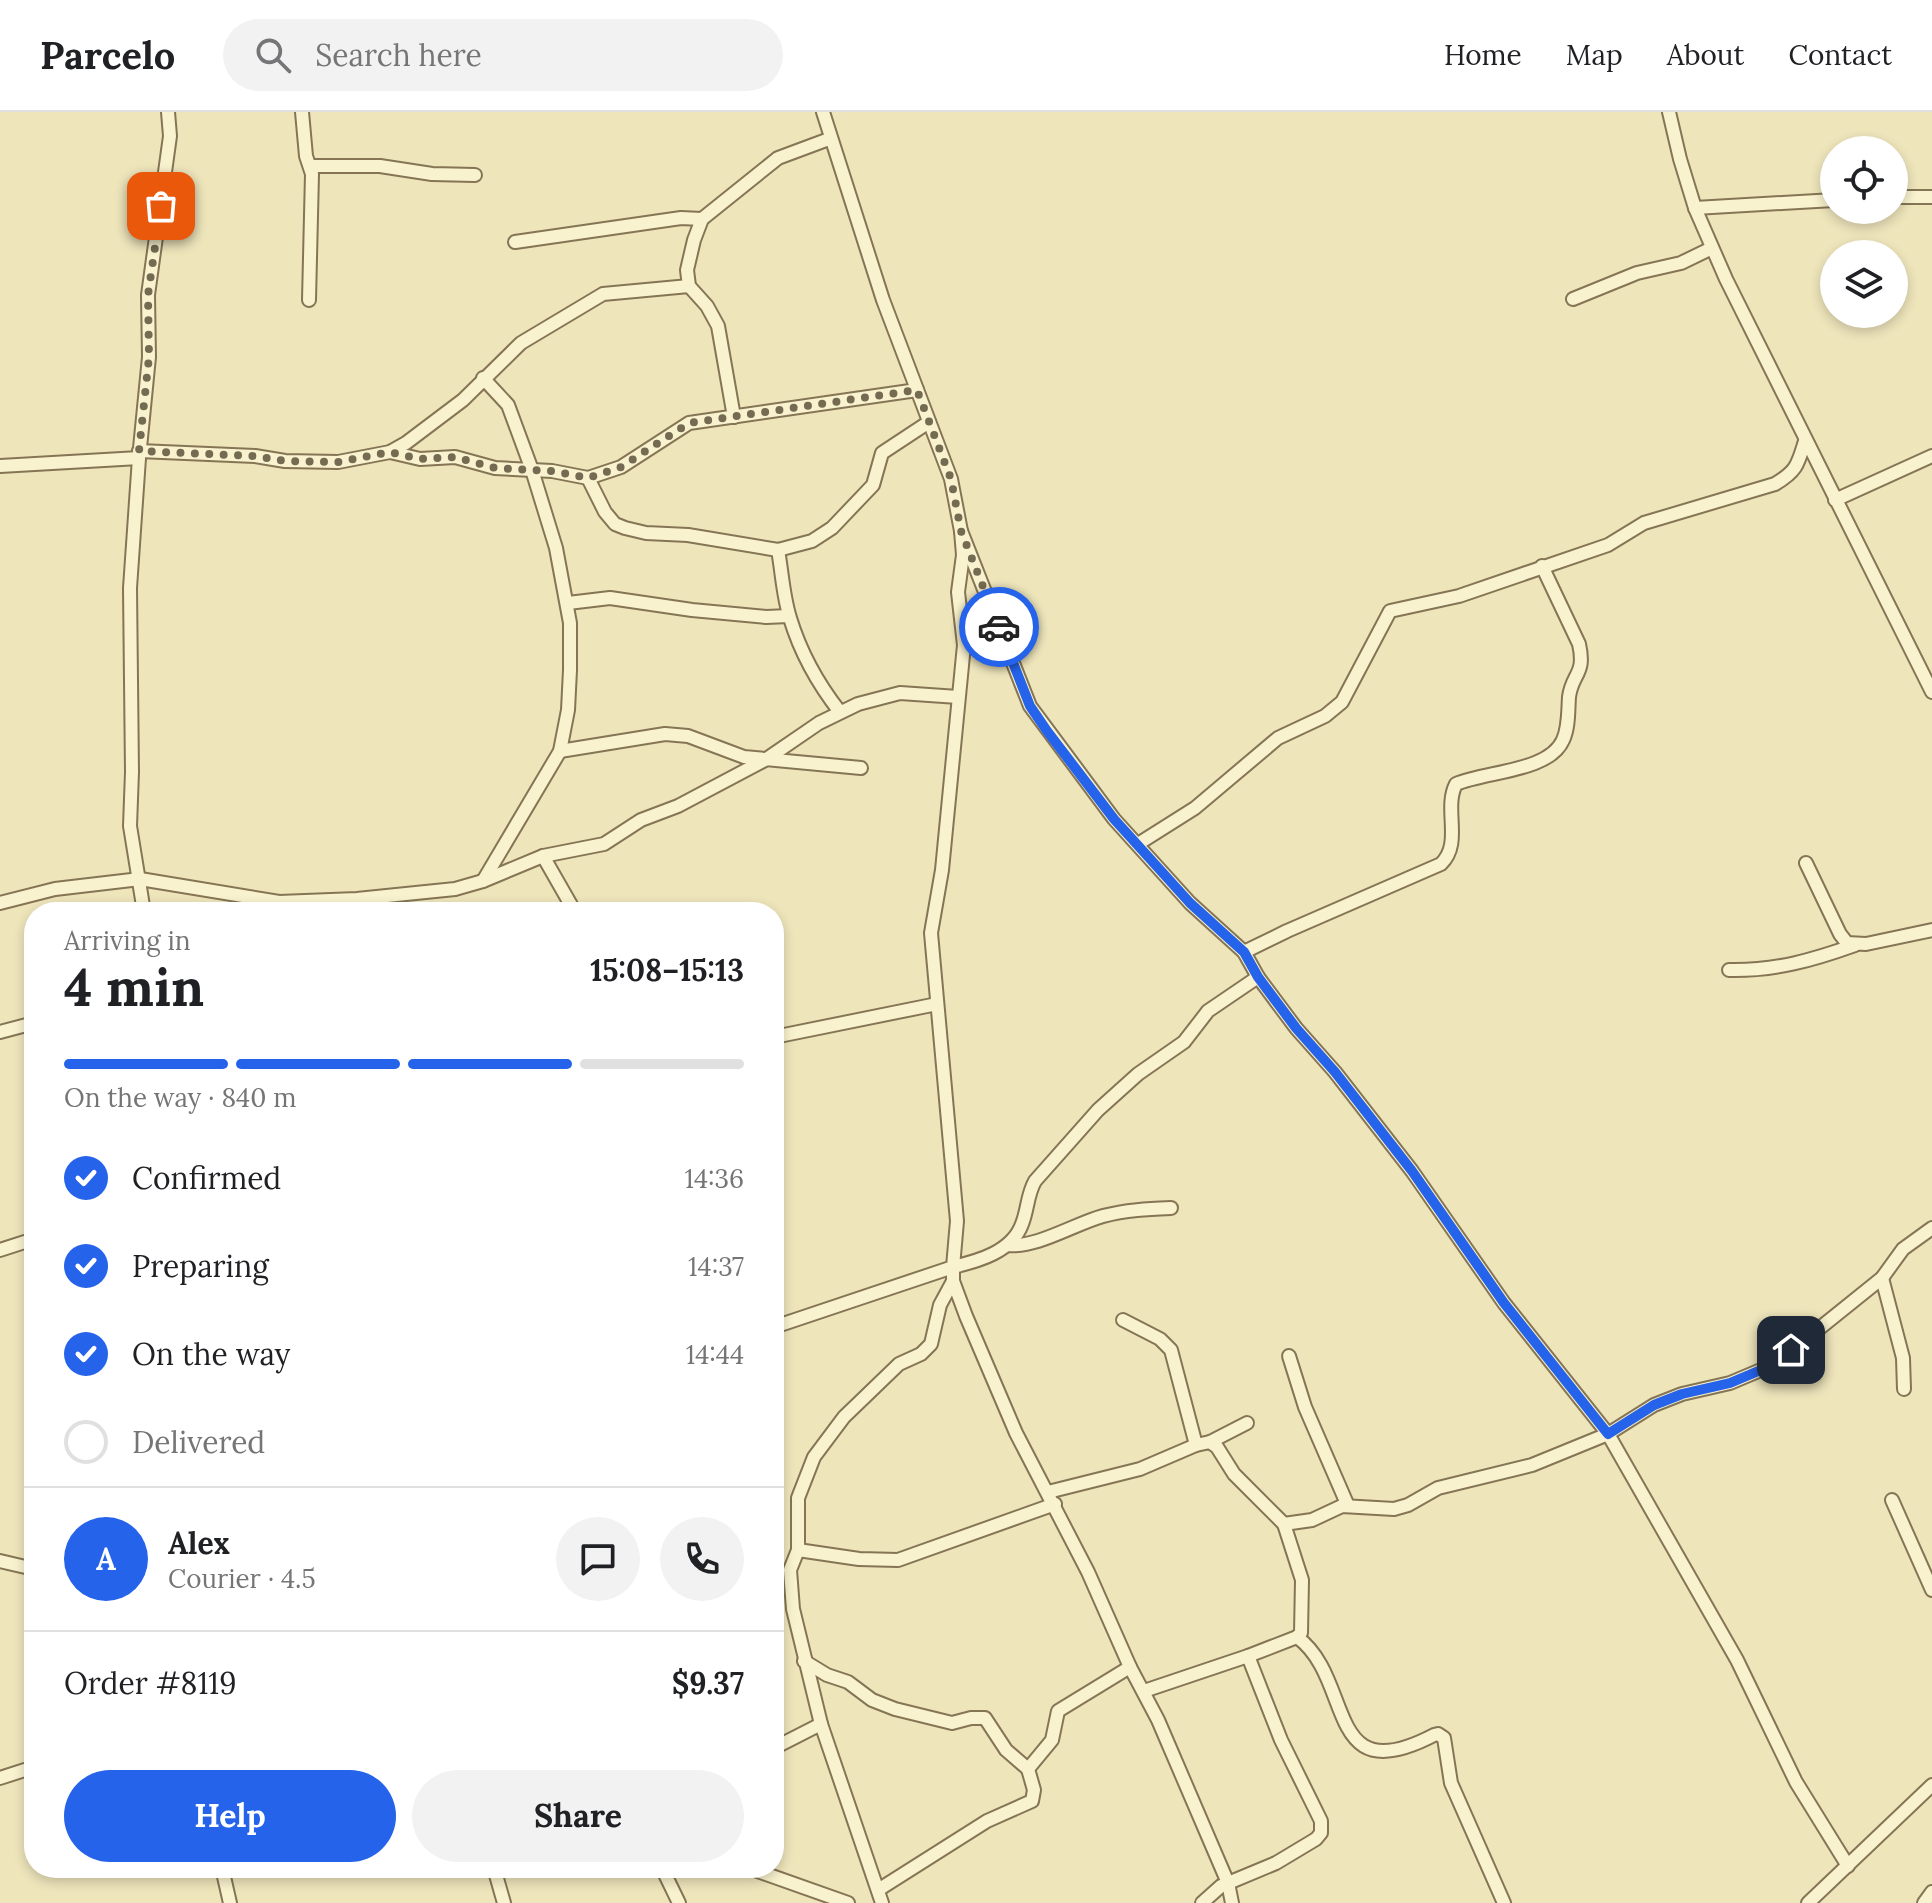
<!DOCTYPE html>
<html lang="en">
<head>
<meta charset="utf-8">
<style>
	:root { --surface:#fff; --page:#f2f2f2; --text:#202124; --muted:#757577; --line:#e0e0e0; --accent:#2563eb }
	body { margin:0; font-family:Lora,serif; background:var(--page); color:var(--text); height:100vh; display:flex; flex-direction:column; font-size:30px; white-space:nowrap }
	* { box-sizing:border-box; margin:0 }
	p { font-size:26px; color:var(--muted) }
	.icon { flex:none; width:44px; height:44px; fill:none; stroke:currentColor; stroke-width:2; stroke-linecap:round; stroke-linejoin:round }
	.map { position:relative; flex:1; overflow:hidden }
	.drawer { position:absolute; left:24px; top:790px; width:760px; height:976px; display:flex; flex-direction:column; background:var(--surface); border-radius:32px; box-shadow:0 4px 12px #0003 }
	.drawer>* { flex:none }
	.controls { position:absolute; left:1820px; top:24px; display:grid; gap:16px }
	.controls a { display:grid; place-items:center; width:88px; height:88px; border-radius:50%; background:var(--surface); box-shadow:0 4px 12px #0003; font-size:40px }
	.pin { position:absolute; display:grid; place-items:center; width:68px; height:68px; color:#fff; margin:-34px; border-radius:16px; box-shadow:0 4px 12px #0006 }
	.courier { position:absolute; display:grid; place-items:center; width:80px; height:80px; margin:-40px; border:6px solid #2563eb; border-radius:50%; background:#fff; color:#222; box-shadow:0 2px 10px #0007 }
	.summary em { font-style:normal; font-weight:700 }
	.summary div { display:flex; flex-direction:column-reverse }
	.summary { display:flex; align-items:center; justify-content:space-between; height:136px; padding:0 40px }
	h1 { font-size:52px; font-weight:700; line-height:60px }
	.bar { display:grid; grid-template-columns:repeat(4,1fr); gap:12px 8px; align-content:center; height:96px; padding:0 40px }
	.bar i { height:10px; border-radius:6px; background:var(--line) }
	.bar .on { background:var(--accent) }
	.bar p { grid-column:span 4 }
	.line { display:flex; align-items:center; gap:20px; padding:0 40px; border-top:2px solid var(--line) }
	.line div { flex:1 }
	.round { display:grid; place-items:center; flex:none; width:84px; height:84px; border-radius:42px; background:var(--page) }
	ol { padding:0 40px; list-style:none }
	li { display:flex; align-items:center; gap:24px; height:88px }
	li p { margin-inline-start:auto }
	li .icon { padding:8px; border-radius:50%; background:var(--accent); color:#fff; stroke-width:4 }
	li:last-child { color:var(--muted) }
	li i { width:44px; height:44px; border:4px solid var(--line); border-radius:50% }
	.cta { display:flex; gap:16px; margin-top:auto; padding:16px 40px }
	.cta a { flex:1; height:92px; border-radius:48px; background:var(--accent); color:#fff; font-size:32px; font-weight:700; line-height:92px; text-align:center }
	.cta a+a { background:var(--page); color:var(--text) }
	header { display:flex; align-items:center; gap:48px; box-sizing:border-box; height:112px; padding:0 40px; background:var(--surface); border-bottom:2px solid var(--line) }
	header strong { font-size:38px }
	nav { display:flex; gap:44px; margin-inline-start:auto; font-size:28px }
	.search { width:560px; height:72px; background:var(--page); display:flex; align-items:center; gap:20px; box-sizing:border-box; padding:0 28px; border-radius:44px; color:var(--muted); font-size:30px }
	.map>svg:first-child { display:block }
</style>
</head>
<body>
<header>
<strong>Parcelo</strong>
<div class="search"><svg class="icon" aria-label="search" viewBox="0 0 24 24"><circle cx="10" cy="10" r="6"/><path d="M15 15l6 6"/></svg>Search here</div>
<nav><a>Home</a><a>Map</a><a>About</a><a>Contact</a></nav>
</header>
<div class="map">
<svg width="1932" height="1791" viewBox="0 0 1932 1791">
	<rect width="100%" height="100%" fill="#eee5bb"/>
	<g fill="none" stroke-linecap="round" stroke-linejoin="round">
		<defs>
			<g id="minor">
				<path d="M302,0L306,44L312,62L309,188"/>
				<path d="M1669,0L1680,47L1695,96L1726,167L1932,580"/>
				<path d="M310,54H380L432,62L475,63"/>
				<path d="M1894,85H1932"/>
				<path d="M1695,96L1834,88"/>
				<path d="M515,130L681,106L702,107"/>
				<path d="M1573,187L1637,161L1681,151L1712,136"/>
				<path d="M734,305L718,214L707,194L689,174L687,158L694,128L702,107L778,46L829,27"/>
				<path d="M139,339L255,344L285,349L338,350L390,340L406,331L463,288L521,231L603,182L689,174"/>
				<path d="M390,340L420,347L455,345L495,356L552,359L588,366L621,355L689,311L917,278"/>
				<path d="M0,354L139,346"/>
				<path d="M588,366L605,400L615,412L625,416L646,421L688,423L778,438L812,429L832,416L873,373L882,341L929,310"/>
				<path d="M1835,388L1932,344"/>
				<path d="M961,419L1030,594L1114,707L1190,791L1244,840L1258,865L1296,916L1335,960L1412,1059L1504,1191L1608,1322L1737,1548L1796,1670L1848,1754"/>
				<path d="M778,438C782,460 783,484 790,506C800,539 818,572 840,600"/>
				<path d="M568,491L610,486L692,498L766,505L789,504"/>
				<path d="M560,639L665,622L688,624L744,645L861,656"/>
				<path d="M1138,732L1195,696L1278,626L1325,604L1342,590L1390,499L1459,484L1608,433L1644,411L1775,372C1797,359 1798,352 1805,329"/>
				<path d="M543,744L575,800"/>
				<path d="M1806,751L1840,822L1847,831L1866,832L1932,818"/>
				<path d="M483,769L560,639L568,598L570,558V511L556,436L532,358L508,293L483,266"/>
				<path d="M0,791L55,777L140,767L279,790L357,787L455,777L483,769L543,744L604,732L641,708L678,694L765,648L819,611L858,592L900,581L958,585"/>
				<path d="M144,800L130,714L132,660L130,476L139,346L149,245L148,183L170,24L168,0"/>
				<path d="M1244,840L1287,819L1441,752C1463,731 1443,697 1456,672C1486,659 1549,660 1563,628C1569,615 1568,599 1569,585C1572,561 1586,563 1579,532L1542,454"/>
				<path d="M1729,858C1775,859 1813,848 1855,833"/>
				<path d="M0,920L34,911"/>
				<path d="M774,925L937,892"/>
				<path d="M1008,1133C1037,1136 1074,1112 1103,1104C1126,1098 1148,1097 1171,1096"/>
				<path d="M0,1138L34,1127"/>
				<path d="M1882,1166L1903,1246L1904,1277"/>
				<path d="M1123,1208L1160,1227L1171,1238L1196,1333"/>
				<path d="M774,1215L953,1155L957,1109L931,821L942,758L964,533L958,480L963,443L961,419L951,367L883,188L823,0"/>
				<path d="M1289,1244L1305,1295L1348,1394"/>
				<path d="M1210,1330L1247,1311"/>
				<path d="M1048,1380L1140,1357L1196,1333L1210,1330L1217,1335L1234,1362L1284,1412L1312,1408L1342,1394L1394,1397L1408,1393L1438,1376L1532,1353L1608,1322L1654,1293L1682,1282L1730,1271L1775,1252L1882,1166L1903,1137L1932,1116"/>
				<path d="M1892,1388L1932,1478"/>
				<path d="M798,1438L859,1447L898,1448L1055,1392"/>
				<path d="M0,1449L34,1457"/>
				<path d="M1297,1525C1355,1567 1323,1681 1434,1623L1438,1622L1444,1626L1451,1671L1504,1791"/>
				<path d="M1248,1544L1297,1525L1301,1521L1302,1468L1284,1412"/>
				<path d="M804,1549L827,1563L848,1570L872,1588L895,1597L952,1611L971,1606H985L1006,1638L1028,1657"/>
				<path d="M1144,1579L1248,1544L1281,1628L1321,1709V1721L1316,1727L1276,1751L1221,1774L1202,1791"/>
				<path d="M774,1636L821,1612"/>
				<path d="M0,1666L34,1655"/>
				<path d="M222,1756L230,1791"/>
				<path d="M494,1756L504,1791"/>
				<path d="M662,1756L679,1791"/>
				<path d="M749,1756L848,1791"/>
				<path d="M878,1778L987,1709L1032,1689L1034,1678L1028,1657L1052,1628L1058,1599L1130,1555"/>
				<path d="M882,1791L821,1612L793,1497L790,1458L798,1438V1386L814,1345L844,1305L899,1252L921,1242L931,1232L940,1193L953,1169"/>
				<path d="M1232,1791L1228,1771L1158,1608L1130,1555L1088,1460L1016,1321L966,1204L953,1169V1155C978,1149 1012,1140 1022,1112C1028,1097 1027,1083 1035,1069L1098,998L1138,962L1184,930L1208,899L1258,865"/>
				<path d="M1808,1791L1932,1673"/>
				<path d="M1924,1791L1932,1780"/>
			</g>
		</defs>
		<use href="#minor" stroke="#857555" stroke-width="16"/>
		<use href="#minor" stroke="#f9f2ce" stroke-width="12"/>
	</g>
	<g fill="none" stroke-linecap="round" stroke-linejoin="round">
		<path stroke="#756b52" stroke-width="8" stroke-dasharray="0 14.4" d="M161,94L148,183L149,245L139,339L255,344L285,349L338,350L390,340L420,347L455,345L495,356L552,359L588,366L621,355L689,311L917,278L951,367L961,419L999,515"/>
		<path stroke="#2563eb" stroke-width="10" d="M999,515L1030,594L1047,619L1114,707L1190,791L1244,840L1258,865L1296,916L1335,960L1412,1059L1504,1191L1608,1322L1654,1293L1682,1282L1730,1271L1775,1252L1791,1238"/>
	</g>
</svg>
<div class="controls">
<a><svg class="icon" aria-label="locate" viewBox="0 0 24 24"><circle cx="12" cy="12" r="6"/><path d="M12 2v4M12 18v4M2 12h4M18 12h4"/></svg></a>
<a><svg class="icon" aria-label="layers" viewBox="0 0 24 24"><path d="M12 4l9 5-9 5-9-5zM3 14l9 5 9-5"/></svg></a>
</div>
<div class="pin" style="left:161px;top:94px;background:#ea580c"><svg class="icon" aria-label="bag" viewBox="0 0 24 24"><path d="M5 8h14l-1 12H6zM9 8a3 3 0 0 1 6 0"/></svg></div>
<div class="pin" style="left:1791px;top:1238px;background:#1f2937"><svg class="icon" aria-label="home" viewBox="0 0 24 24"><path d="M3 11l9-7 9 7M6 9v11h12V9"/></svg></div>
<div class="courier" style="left:999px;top:515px"><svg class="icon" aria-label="car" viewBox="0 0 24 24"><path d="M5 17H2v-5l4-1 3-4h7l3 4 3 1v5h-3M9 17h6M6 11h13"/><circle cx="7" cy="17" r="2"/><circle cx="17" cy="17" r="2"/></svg></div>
<section class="drawer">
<div class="summary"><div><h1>4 min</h1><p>Arriving in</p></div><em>15:08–15:13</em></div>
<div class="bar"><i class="on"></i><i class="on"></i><i class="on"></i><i></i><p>On the way · 840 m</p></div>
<ol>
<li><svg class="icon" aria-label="check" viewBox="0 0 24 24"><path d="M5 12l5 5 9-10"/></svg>Confirmed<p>14:36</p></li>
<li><svg class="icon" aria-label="check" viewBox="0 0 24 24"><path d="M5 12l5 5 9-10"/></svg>Preparing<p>14:37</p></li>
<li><svg class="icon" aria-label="check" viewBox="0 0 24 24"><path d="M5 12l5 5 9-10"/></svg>On the way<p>14:44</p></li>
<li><i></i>Delivered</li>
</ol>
<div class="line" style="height:144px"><b class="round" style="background:var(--accent);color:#fff">A</b><div><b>Alex</b><p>Courier · 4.5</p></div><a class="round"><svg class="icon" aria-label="chat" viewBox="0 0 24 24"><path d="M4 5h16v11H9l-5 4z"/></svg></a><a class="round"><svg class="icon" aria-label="phone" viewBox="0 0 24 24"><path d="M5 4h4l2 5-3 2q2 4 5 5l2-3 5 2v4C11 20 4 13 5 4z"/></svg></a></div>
<div class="line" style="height:104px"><div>Order #8119</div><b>$9.37</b></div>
<div class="cta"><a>Help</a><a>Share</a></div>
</section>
</div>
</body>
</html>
